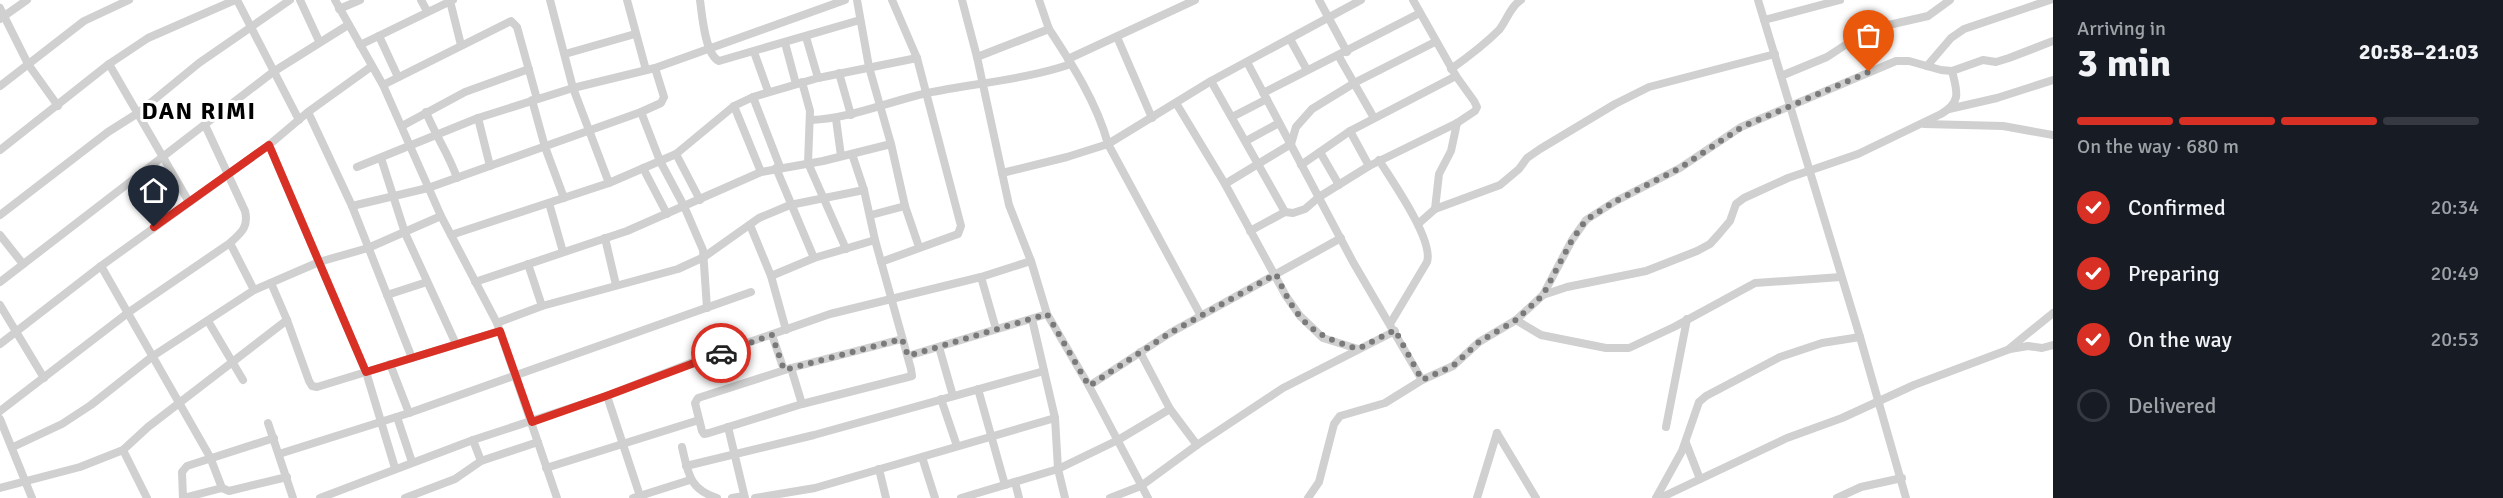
<!DOCTYPE html>
<html lang="en">
<head>
<meta charset="utf-8">
<style>
	:root { --surface:#171b24; --page:#20242c; --text:#f1f3f6; --muted:#9ea1a6; --line:#363941; --accent:#d93025 }
	body { margin:0; font-family:Signika,sans-serif; background:var(--page); color:var(--text); height:100vh; display:flex; flex-direction:column; font-size:22px; white-space:nowrap }
	* { box-sizing:border-box; margin:0 }
	p { font-size:20px; color:var(--muted) }
	.icon { flex:none; width:33px; height:33px; fill:none; stroke:currentColor; stroke-width:2; stroke-linecap:round; stroke-linejoin:round }
	.map { position:relative; flex:1; overflow:hidden }
	.drawer { display:flex; flex-direction:column; background:var(--surface); width:450px }
	.drawer>* { flex:none }
	.pin { position:absolute; display:grid; place-items:center; width:51px; height:51px; color:#fff; margin:-62px -26px; border-radius:50% 50% 50% 0; rotate:-45deg; box-shadow:0 0 6px #0007 }
	.pin .icon { rotate:45deg }
	.courier { position:absolute; display:grid; place-items:center; width:60px; height:60px; margin:-30px; border:4px solid #d93025; border-radius:50%; background:#fff; color:#222; box-shadow:0 2px 8px #0007 }
	.overview em { font-style:normal; font-weight:700 }
	.overview div { display:flex; flex-direction:column-reverse }
	.overview { display:flex; align-items:center; justify-content:space-between; height:102px; padding:0 24px }
	h1 { font-size:39px; font-weight:700; line-height:45px }
	.bar { display:grid; grid-template-columns:repeat(4,1fr); gap:9px 6px; align-content:center; height:72px; padding:0 24px }
	.bar i { height:8px; border-radius:4px; background:var(--line) }
	.bar .selected { background:var(--accent) }
	.bar p { grid-column:span 4 }
	ol { padding:0 24px; list-style:none }
	li { display:flex; align-items:center; gap:18px; height:66px }
	li p { margin-inline-start:auto }
	li .icon { padding:6px; border-radius:50%; background:var(--accent); color:#fff; stroke-width:4 }
	li:last-child { color:var(--muted) }
	li i { width:33px; height:33px; border:3px solid var(--line); border-radius:50% }
	main { display:flex; flex:1; min-height:0 }
	.map>svg:first-child { display:block }
</style>
</head>
<body>
<main>
<div class="map">
<svg width="2053" height="498" viewBox="0 0 2053 498">
	<rect width="100%" height="100%" fill="#fff"/>
	<g fill="none" stroke-linecap="round" stroke-linejoin="round">
		<g stroke="#d0d0d0" stroke-width="8">
			<path d="M237,0L299,120"/>
			<path d="M300,0L319,41"/>
			<path d="M335,0L383,85L441,216L497,323L557,498"/>
			<path d="M421,0L427,11"/>
			<path d="M550,0L573,88L609,183"/>
			<path d="M627,0L646,70"/>
			<path d="M700,0C702,15 705,55 719,61L860,20"/>
			<path d="M857,0L869,67L891,144L905,206L919,247"/>
			<path d="M962,0L977,57L1009,205L1031,261L1047,314L1089,386L1148,498"/>
			<path d="M1319,0L1347,52"/>
			<path d="M1758,0L1860,337L1906,498"/>
			<path d="M450,1L461,45"/>
			<path d="M0,8L28,64L58,106"/>
			<path d="M339,9L360,0"/>
			<path d="M0,19L27,0"/>
			<path d="M1764,20L1840,0"/>
			<path d="M1049,29C1072,64 1097,103 1108,144L1201,316"/>
			<path d="M379,36L398,77"/>
			<path d="M806,37L818,78"/>
			<path d="M1117,37L1152,118"/>
			<path d="M1290,39L1307,70"/>
			<path d="M785,43L796,84"/>
			<path d="M360,45L453,0"/>
			<path d="M754,52L768,91"/>
			<path d="M565,54L635,34"/>
			<path d="M1338,55L1374,118"/>
			<path d="M977,57L1049,29L1039,0"/>
			<path d="M1068,59L1195,0"/>
			<path d="M1247,62L1353,262L1422,380"/>
			<path d="M109,64L189,202"/>
			<path d="M1927,66L1951,38L1964,29L2050,0"/>
			<path d="M1451,69C1468,57 1485,44 1499,30C1507,20 1510,7 1521,0"/>
			<path d="M839,73L851,115"/>
			<path d="M1781,76L1827,57L1862,34L1880,27L1928,16L1950,0"/>
			<path d="M1211,81L1285,212"/>
			<path d="M802,82L810,111L808,163L846,249"/>
			<path d="M383,85L511,21L517,27L537,99"/>
			<path d="M0,86L84,21L129,0"/>
			<path d="M1263,93L1420,13"/>
			<path d="M753,97L780,167"/>
			<path d="M532,100L545,147L564,198"/>
			<path d="M1176,103L1225,184L1286,296L1300,316L1323,338L1358,349"/>
			<path d="M734,106L761,172"/>
			<path d="M1949,109L1997,98L2053,80"/>
			<path d="M308,112L352,206L412,358"/>
			<path d="M426,112C435,135 449,154 457,178"/>
			<path d="M641,112L660,161L684,206L703,250L707,308"/>
			<path d="M1232,117L1267,99"/>
			<path d="M478,118L490,166"/>
			<path d="M836,119L841,156"/>
			<path d="M811,120C852,118 887,102 927,93C975,83 1024,80 1071,64"/>
			<path d="M1924,124L2003,126L2053,135"/>
			<path d="M402,126L465,92L529,69"/>
			<path d="M1350,131L1369,166"/>
			<path d="M1246,141L1279,123"/>
			<path d="M269,145L366,372L395,468"/>
			<path d="M0,150L109,64L148,38L235,0"/>
			<path d="M1320,152L1339,185"/>
			<path d="M676,154L700,200"/>
			<path d="M852,154L864,190L875,240L911,369L912,376L802,404L709,433L704,434L702,431L695,403L698,398L791,368L902,339"/>
			<path d="M381,158L405,233L456,344"/>
			<path d="M1379,160C1392,181 1434,240 1427,262L1390,324"/>
			<path d="M1301,165L1350,131L1456,76"/>
			<path d="M357,167L478,118L573,88L655,68L845,0"/>
			<path d="M643,168L667,214"/>
			<path d="M776,168L814,258"/>
			<path d="M1002,173L1067,157L1108,144L1211,81L1361,0"/>
			<path d="M1225,184L1291,144L1296,127L1312,109L1356,82L1435,42"/>
			<path d="M549,203L563,252"/>
			<path d="M352,206L428,188L641,112L661,103L664,97L655,68"/>
			<path d="M1435,209L1500,185L1519,169L1527,158L1540,149L1615,104L1649,87L1775,54"/>
			<path d="M0,215L108,132L138,113L199,63L290,0"/>
			<path d="M871,215L905,206"/>
			<path d="M1418,224L1435,209L1439,174L1451,151L1457,123"/>
			<path d="M750,225L771,276"/>
			<path d="M1250,231L1285,212L1293,213L1305,209L1319,197L1369,166L1457,123L1475,111L1477,107L1474,101L1456,76L1413,0"/>
			<path d="M0,235L23,264"/>
			<path d="M451,235L609,183L676,154L734,106L753,97L818,78L917,58"/>
			<path d="M605,238L616,285"/>
			<path d="M230,243L254,290"/>
			<path d="M881,262L958,234L961,226L917,58L892,0"/>
			<path d="M528,264L542,306"/>
			<path d="M101,266L210,457L222,488"/>
			<path d="M981,277L996,329"/>
			<path d="M0,282L273,72L348,25"/>
			<path d="M475,282L627,231L761,172L823,161L891,144"/>
			<path d="M271,283L287,320L309,381L312,386L317,387L500,331"/>
			<path d="M387,295L427,282"/>
			<path d="M1543,295L1572,240L1586,220L1614,202L1680,168L1741,127L1896,61H1909L1941,70L1952,71L1983,60L1996,62L2009,58L2053,41"/>
			<path d="M0,305L44,378"/>
			<path d="M1032,319L1055,418L1058,469L1065,498"/>
			<path d="M1516,320L1541,335L1606,348H1629L1674,327L1755,283L1841,277"/>
			<path d="M208,321L243,380"/>
			<path d="M497,323L542,306L678,269L704,257L759,218L790,205L864,190"/>
			<path d="M786,330L771,276L814,258L875,240"/>
			<path d="M772,335L784,370"/>
			<path d="M0,344L101,266L269,145L308,112L372,66"/>
			<path d="M939,347L953,396"/>
			<path d="M2010,348L2053,313"/>
			<path d="M908,356L1047,314"/>
			<path d="M791,368L802,404"/>
			<path d="M1089,386L1170,333L1341,238"/>
			<path d="M978,389L1005,485"/>
			<path d="M607,396L640,496"/>
			<path d="M941,399L957,446"/>
			<path d="M1170,409L1197,445"/>
			<path d="M0,411L129,312L230,243C241,233 249,227 245,211L205,125"/>
			<path d="M409,413L751,292"/>
			<path d="M397,417L412,462"/>
			<path d="M0,419L32,498"/>
			<path d="M268,423L293,498"/>
			<path d="M728,427L745,498"/>
			<path d="M1666,427L1687,319"/>
			<path d="M1497,433L1536,498"/>
			<path d="M473,440L481,461"/>
			<path d="M1686,443L1700,479"/>
			<path d="M13,447L62,424L91,405L153,356L254,290L319,262L368,248L441,216"/>
			<path d="M682,447C688,473 689,489 717,498"/>
			<path d="M123,450L147,498"/>
			<path d="M279,454L409,413L390,364"/>
			<path d="M922,457L935,498"/>
			<path d="M686,466L814,435L1044,371"/>
			<path d="M546,468L699,420"/>
			<path d="M879,469L886,498"/>
			<path d="M1015,482L1019,498"/>
			<path d="M0,488L80,467L123,450L148,427L287,320"/>
			<path d="M183,498L182,472L187,466L274,438"/>
			<path d="M183,498L222,488L229,491L287,477"/>
			<path d="M320,498L473,440L607,396L698,360L830,314L981,277L1031,261"/>
			<path d="M405,498L455,479L481,461L538,442"/>
			<path d="M633,498L690,480"/>
			<path d="M732,498L744,496"/>
			<path d="M755,498L815,488L1055,418"/>
			<path d="M961,498L1058,469L1118,440L1170,409L1140,352"/>
			<path d="M1110,498L1141,486L1197,445L1283,388L1395,331"/>
			<path d="M1308,498L1319,482L1334,424L1340,416L1385,403L1422,380L1453,366L1479,342L1516,320L1543,295L1567,287L1646,271L1697,251L1710,244L1719,234L1730,221L1736,204L1744,198L1788,178L1858,154L1941,114C1962,102 1957,91 1952,71"/>
			<path d="M1477,498L1497,433"/>
			<path d="M1656,498L1682,451L1699,402L1706,396L1780,357L1822,343L1860,337"/>
			<path d="M1660,498L1787,438L1842,418L1914,385L2010,349L2028,346L2042,348L2053,345"/>
			<path d="M1837,498L1861,487L1902,478"/>
		</g>
	</g>
	<g fill="none" stroke-linecap="round" stroke-linejoin="round">
		<path stroke="#7a7a7a" stroke-width="6" stroke-dasharray="0 10.8" d="M721,353L772,335L784,370L902,339L908,356L1047,314L1089,386L1170,333L1276,274C1297,321 1309,334 1358,349L1395,330L1422,380L1453,366L1479,342L1516,320L1543,295L1572,240L1586,220L1614,202L1680,168L1742,127L1869,72"/>
		<path stroke="#d93025" stroke-width="8" d="M154,227L269,145L366,372L500,331L532,422L606,396L721,353"/>
	</g>
	<g text-anchor="middle" stroke-width="6" stroke-linejoin="round" paint-order="stroke">
		<g font-size="24" font-weight="bold" letter-spacing="1.5" fill="#000" stroke="#fff">
			<text x="199" y="119">DAN RIMI</text>
		</g>
	</g>
</svg>
<div class="pin" style="left:1869px;top:72px;background:#ea580c"><svg class="icon" aria-label="bag" viewBox="0 0 24 24"><path d="M5 8h14l-1 12H6zM9 8a3 3 0 0 1 6 0"/></svg></div>
<div class="pin" style="left:154px;top:227px;background:#1f2937"><svg class="icon" aria-label="home" viewBox="0 0 24 24"><path d="M3 11l9-7 9 7M6 9v11h12V9"/></svg></div>
<div class="courier" style="left:721px;top:353px"><svg class="icon" aria-label="car" viewBox="0 0 24 24"><path d="M5 17H2v-5l4-1 3-4h7l3 4 3 1v5h-3M9 17h6M6 11h13"/><circle cx="7" cy="17" r="2"/><circle cx="17" cy="17" r="2"/></svg></div>
</div>
<section class="drawer">
<div class="overview"><div><h1>3 min</h1><p>Arriving in</p></div><em>20:58–21:03</em></div>
<div class="bar"><i class="selected"></i><i class="selected"></i><i class="selected"></i><i></i><p>On the way · 680 m</p></div>
<ol>
<li><svg class="icon" aria-label="check" viewBox="0 0 24 24"><path d="M5 12l5 5 9-10"/></svg>Confirmed<p>20:34</p></li>
<li><svg class="icon" aria-label="check" viewBox="0 0 24 24"><path d="M5 12l5 5 9-10"/></svg>Preparing<p>20:49</p></li>
<li><svg class="icon" aria-label="check" viewBox="0 0 24 24"><path d="M5 12l5 5 9-10"/></svg>On the way<p>20:53</p></li>
<li><i></i>Delivered</li>
</ol>
</section>
</main>
</body>
</html>
